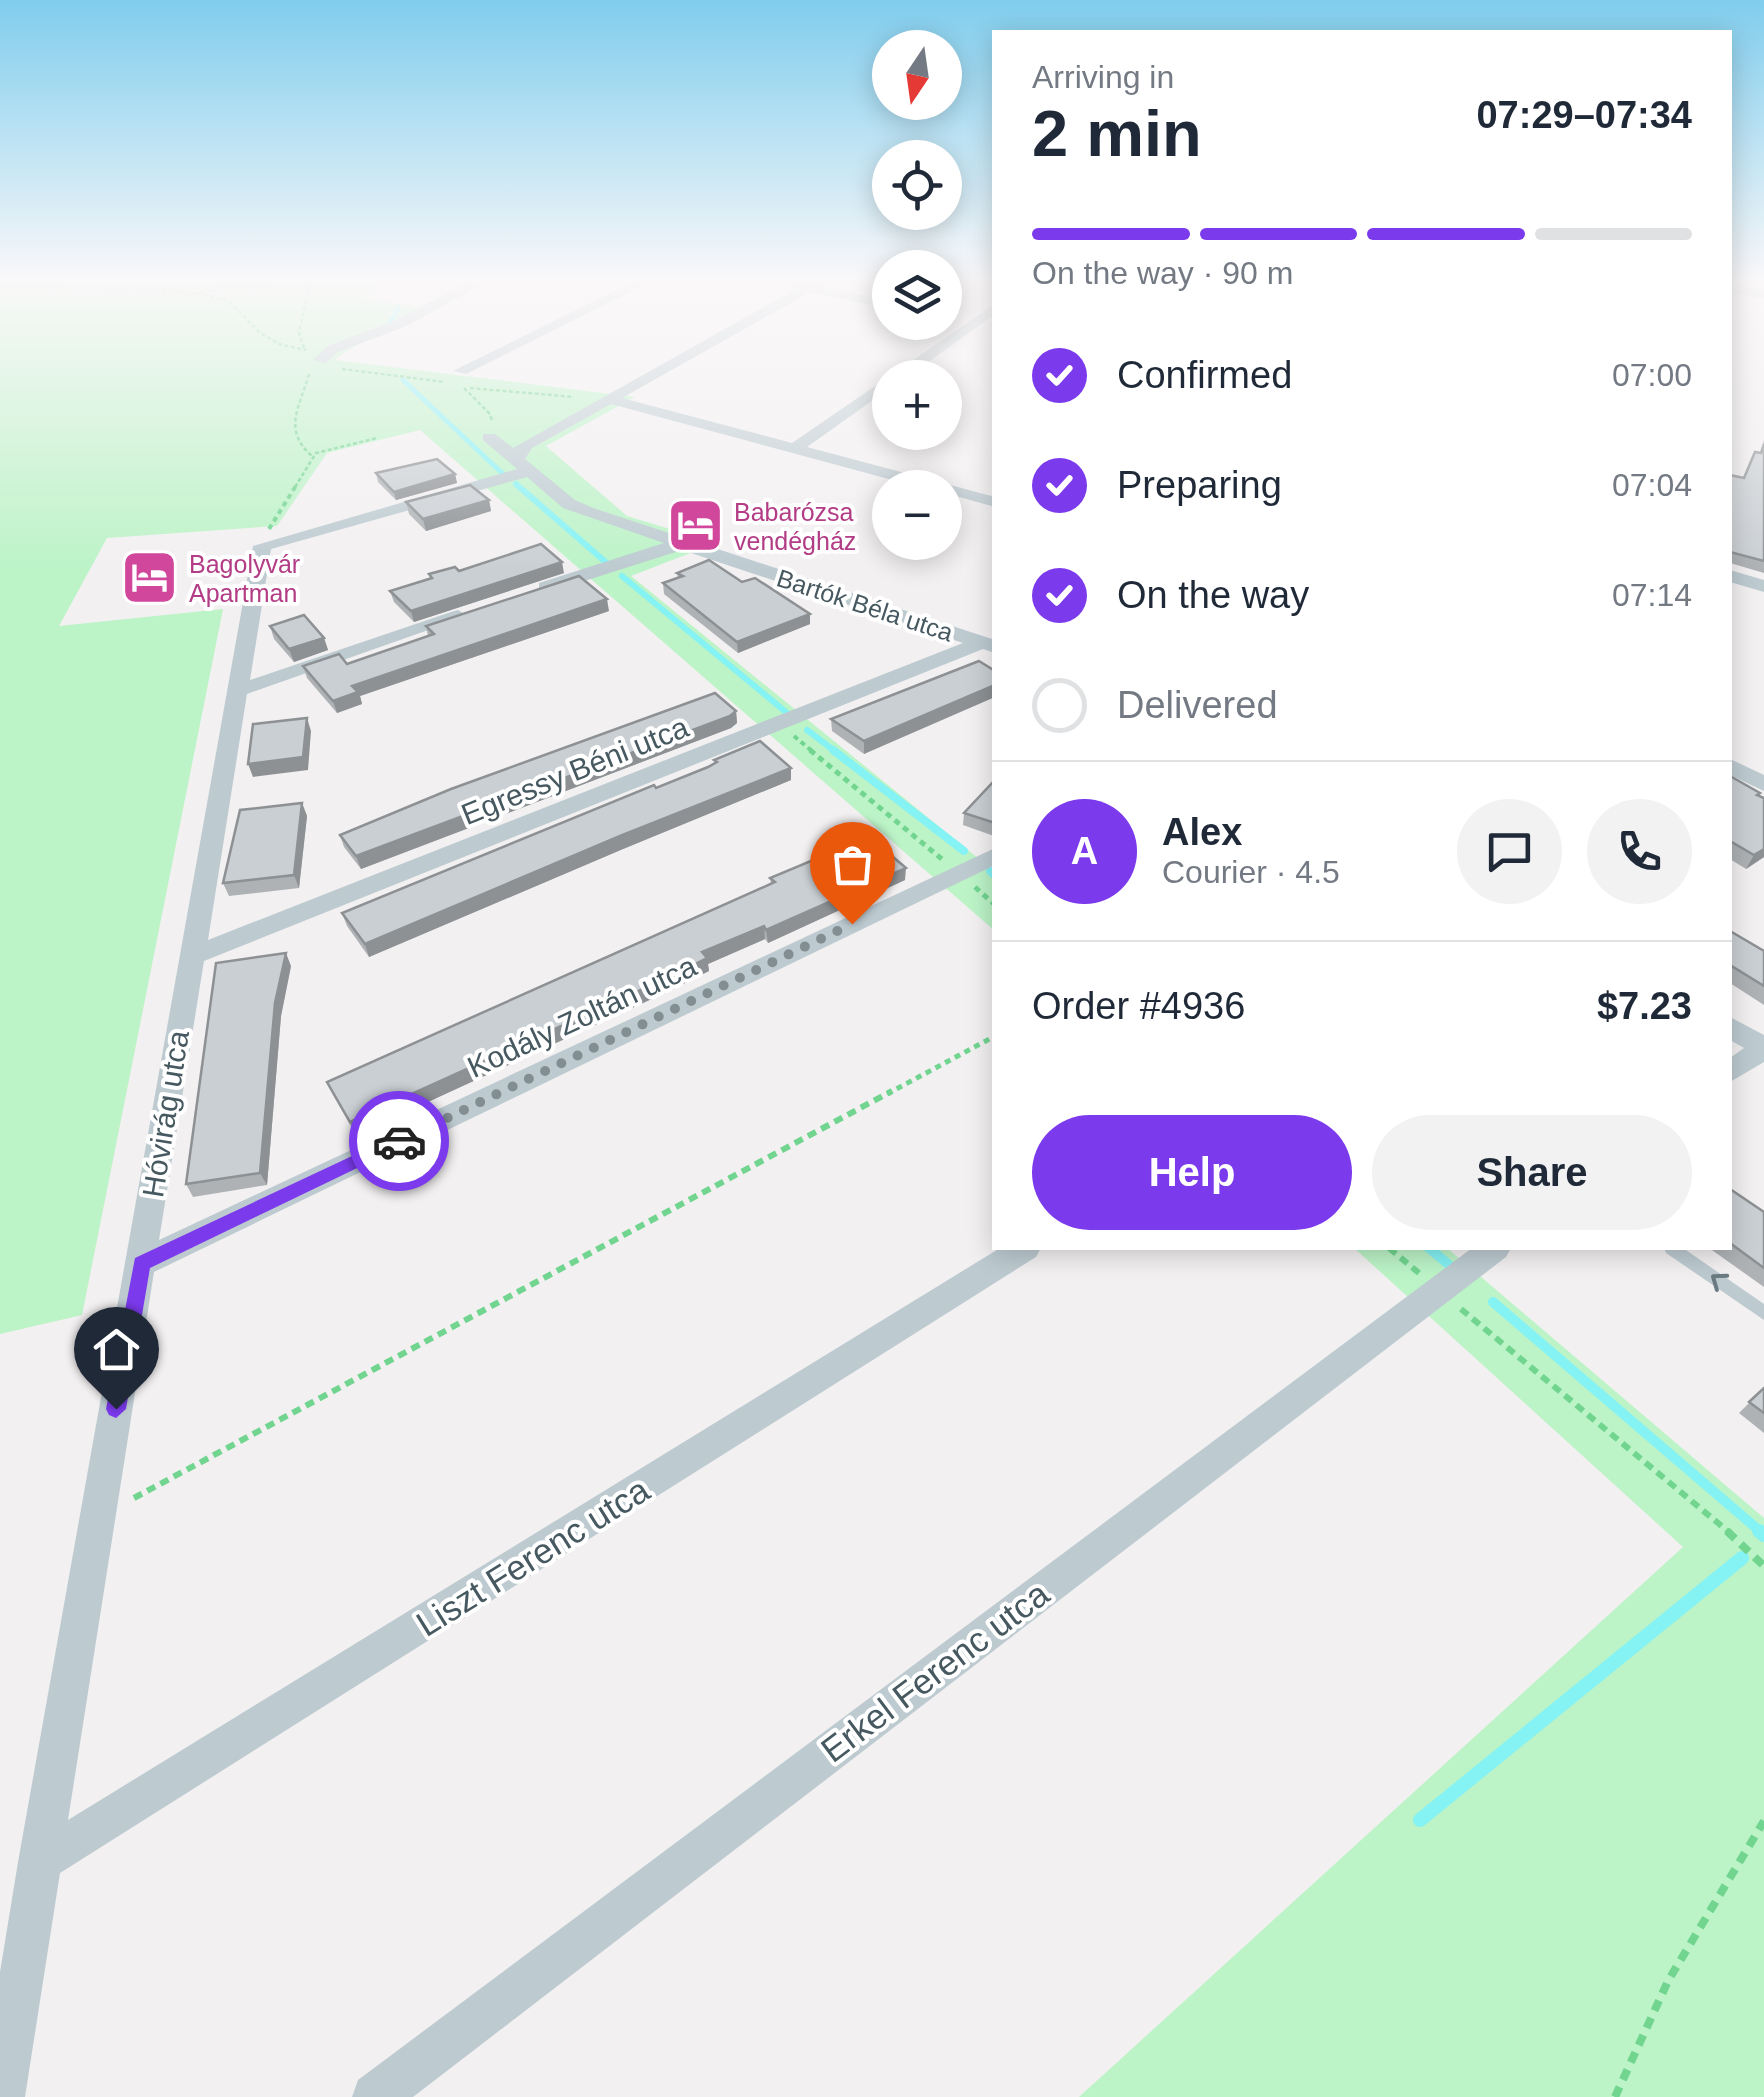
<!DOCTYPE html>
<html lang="en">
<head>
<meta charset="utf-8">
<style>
	:root { --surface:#fff; --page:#f2f2f3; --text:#1f2937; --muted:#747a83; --line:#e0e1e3; --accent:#7c3aed }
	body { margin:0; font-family:Arial,sans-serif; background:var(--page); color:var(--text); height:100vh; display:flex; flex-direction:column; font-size:38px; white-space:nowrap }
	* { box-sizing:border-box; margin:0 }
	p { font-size:32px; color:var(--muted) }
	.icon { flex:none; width:55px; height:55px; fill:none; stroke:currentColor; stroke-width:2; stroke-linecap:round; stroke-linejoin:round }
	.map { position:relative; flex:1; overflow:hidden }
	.panel { position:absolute; left:992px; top:30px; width:740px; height:1220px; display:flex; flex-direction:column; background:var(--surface); border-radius:0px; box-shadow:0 5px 25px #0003 }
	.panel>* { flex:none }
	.needle { width:65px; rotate:193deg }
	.buttons { position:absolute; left:872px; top:30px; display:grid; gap:20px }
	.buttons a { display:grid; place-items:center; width:90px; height:90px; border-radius:50%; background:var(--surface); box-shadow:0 5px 25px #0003; font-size:50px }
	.pin { position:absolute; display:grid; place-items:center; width:85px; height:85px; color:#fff; margin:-102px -42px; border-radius:50% 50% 50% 0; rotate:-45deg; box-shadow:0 0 10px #0007 }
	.pin .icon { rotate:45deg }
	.courier { position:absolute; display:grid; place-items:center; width:100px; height:100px; margin:-50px; border:8px solid #7c3aed; border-radius:50%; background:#fff; color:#222; box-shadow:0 2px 12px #0007 }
	.headline em { font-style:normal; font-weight:800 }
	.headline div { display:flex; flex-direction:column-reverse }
	.headline { display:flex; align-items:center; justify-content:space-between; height:170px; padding:0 40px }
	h1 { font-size:65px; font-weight:800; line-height:75px }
	.bar { display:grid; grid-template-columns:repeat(4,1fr); gap:15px 10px; align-content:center; height:120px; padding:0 40px }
	.bar i { height:12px; border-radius:8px; background:var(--line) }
	.bar .selected { background:var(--accent) }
	.bar p { grid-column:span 4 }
	.line { display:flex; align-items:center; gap:25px; padding:0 40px; border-top:2px solid var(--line) }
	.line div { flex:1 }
	.round { display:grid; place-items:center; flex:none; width:105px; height:105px; border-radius:52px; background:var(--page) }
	ol { padding:0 40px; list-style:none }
	li { display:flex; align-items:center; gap:30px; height:110px }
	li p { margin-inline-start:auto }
	li .icon { padding:10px; border-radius:50%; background:var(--accent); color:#fff; stroke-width:4 }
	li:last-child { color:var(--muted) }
	li i { width:55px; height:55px; border:5px solid var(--line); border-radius:50% }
	.action { display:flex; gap:20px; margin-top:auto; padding:20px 40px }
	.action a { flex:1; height:115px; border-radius:60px; background:var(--accent); color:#fff; font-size:40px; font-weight:800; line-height:115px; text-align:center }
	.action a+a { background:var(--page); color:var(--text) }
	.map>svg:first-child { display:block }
</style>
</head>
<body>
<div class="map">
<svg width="1764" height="2097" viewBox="0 0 1764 2097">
	<rect width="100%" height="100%" fill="#f3f0f1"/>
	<g fill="#bcf3c7">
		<path d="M0,279H387L365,299L436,310C403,331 364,335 335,360L635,397L546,446L627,516L716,543L631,576L995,872V931L420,430L327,453L277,526L107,538L59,626L223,609L82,1315L0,1334Z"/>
		<path d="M1354,1248H1447L1764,1518V2097H1079L1683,1547Z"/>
	</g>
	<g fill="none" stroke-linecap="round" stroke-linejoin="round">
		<g stroke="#85f2f4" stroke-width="5">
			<path d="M389,325L399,307"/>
			<path d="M403,380L503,474"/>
			<path d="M516,484L519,487"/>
		</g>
		<g stroke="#85f2f4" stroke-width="6">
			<path d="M516,484L609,565"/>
			<path d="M622,576L787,713"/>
			<path d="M807,730L836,752"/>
		</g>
		<g stroke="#85f2f4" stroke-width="8">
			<path d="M833,750L964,851"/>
			<path d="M990,871L995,876"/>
		</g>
		<g stroke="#85f2f4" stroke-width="10">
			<path d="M1429,1248L1448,1264"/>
			<path d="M1493,1302L1762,1533"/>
		</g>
		<g stroke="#85f2f4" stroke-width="14">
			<path d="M1759,1531L1764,1535"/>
			<path d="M1420,1820L1742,1558"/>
		</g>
		<g stroke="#71d590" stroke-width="2.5" stroke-dasharray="4 2.5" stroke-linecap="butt">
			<path d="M0,287L198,293L275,279"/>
			<path d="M198,293L230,302L259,332L279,344L306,350"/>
			<path d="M304,348L299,333L310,279"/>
			<path d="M342,369L445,382"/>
			<path d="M309,374C299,409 282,430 313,457"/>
			<path d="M464,388L490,414L492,421"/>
			<path d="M470,388L574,397"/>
			<path d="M295,487L316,453L377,438"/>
		</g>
		<g stroke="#71d590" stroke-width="4" stroke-dasharray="5 4" stroke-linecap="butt">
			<path d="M269,529L297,484"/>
			<path d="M794,736L813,752"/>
		</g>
		<g stroke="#71d590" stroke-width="5" stroke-dasharray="6 5" stroke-linecap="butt">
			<path d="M810,750L943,860"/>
			<path d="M975,887L995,905"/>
			<path d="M887,1094L995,1036"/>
		</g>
		<g stroke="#71d590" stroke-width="6" stroke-dasharray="9 6" stroke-linecap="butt">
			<path d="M1389,1248L1419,1273"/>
			<path d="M1461,1309L1730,1533"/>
			<path d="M134,1498L892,1091"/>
		</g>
		<g stroke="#71d590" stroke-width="8" stroke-dasharray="11 8" stroke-linecap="butt">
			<path d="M1727,1531L1764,1566"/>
			<path d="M1615,2097L1668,1981L1764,1821"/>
		</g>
		<path fill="#bdcbd1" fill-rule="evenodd" d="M1664,1248H1683L1764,1304V1320L1666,1253Z"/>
		<g fill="#bdcbd1" fill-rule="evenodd">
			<path d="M475,279H492L404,327L338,352L325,363L313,360L328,346L394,321Z"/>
			<path d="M639,279H656L466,374L453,371Z"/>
			<path d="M764,279L806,283L830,279L821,286L890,301V309L810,292L622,398L792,443L995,304V314L906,378H890V388L807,447L995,497V507L945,493V488H922L611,404L532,448L525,459L575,500L593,508L995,640V653L983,649L204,961L159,1240L995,848V865L154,1272L68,1820L1000,1248H1041L1036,1257L60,1873L25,2097H0V1972L18,1862L253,546L517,469L483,440V434H495L513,448L796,289ZM527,477L563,508L664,543L539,583V591H553L682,550L963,643L208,940L247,694L468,616L458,610L451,612L250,680L271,549Z"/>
			<path d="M1730,285L1764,290V298L1730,293Z"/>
			<path d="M1730,570L1764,580V592L1730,582Z"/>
			<path d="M1730,759L1764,775V791L1730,775Z"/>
			<path d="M1730,1017L1764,1035V1062L1730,1082V1058L1744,1048L1730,1040Z"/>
			<path d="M1472,1248H1511L1506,1257L413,2097H352L358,2080Z"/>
		</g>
	</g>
	<g fill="#aeb2b5">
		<path d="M1764,440V573L1730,563V475L1744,478L1760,453Z"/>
		<path d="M376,473L455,474L457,483L396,500L378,482Z"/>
		<path d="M489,500L491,511L426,531L409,514L406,502Z"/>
		<path d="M564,573L414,622L394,602L390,591L430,578L429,574Z"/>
		<path d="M677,573L742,582L810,624L738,653L664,594L663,583L678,578Z"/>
		<path d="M174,579L165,599L133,601L128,589Z"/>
		<path d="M609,611L360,696L362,704L337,713L307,678L303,666L347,664L428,636L426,626Z"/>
		<path d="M270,626L324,638L328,650L294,662L274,639Z"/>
		<path d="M995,671L864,754L832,731L831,719Z"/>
		<path d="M736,711L737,723L731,728L361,869L344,847L340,835Z"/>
		<path d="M714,760L791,768V780L623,849L369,957L347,926L342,913L708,767L715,763Z"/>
		<path d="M1730,776L1760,793L1759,796L1764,798V857L1746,869L1730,859Z"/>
		<path d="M995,782V836H994L963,825L964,813Z"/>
		<path d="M302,803L307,816L299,888L229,896L223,883Z"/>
		<path d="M833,856L905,880L768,943L765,939L708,964L709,971L669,991L356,1135L333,1095L327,1082L771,884L770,878Z"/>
		<path d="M1730,931L1764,951V1005L1730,983Z"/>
		<path d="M291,966L281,1016L267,1185L193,1197L186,1184Z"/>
		<path d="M1730,1189L1764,1212V1287L1709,1248H1730Z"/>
		<path d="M1764,1388V1433L1739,1413Z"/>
	</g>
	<g fill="#8d9194">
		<path d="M455,474L457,483L396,500L394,492Z"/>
		<path d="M489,500L491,511L426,531L423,519Z"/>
		<path d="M562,562L564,573L414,622L411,611Z"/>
		<path d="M169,567L174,579L165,599L160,587Z"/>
		<path d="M607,599L609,611L360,696L362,704L337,713L333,701L352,686Z"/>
		<path d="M810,614V624L738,653L737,642Z"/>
		<path d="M324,638L328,650L294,662L289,649Z"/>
		<path d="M995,685V697L864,754V741Z"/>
		<path d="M736,711L737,723L731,728L361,869L356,856Z"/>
		<path d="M307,718L311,731L308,770L253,777L248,764Z"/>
		<path d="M791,768V780L623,849L369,957L365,944L620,836Z"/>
		<path d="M302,803L307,816L299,888L294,875Z"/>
		<path d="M1764,849V857L1746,869L1754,855Z"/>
		<path d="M906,868L905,880L768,943L766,930Z"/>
		<path d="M764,926L765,939L708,964L709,971L669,991L356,1135L350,1122L702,952Z"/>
		<path d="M286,953L291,966L281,1016L267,1185L260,1173L275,1003Z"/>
	</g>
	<g fill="#cacfd3" stroke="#8d9194" stroke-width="2.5">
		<path d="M1764,444V561L1730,552V475L1744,478L1755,452L1761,453Z"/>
		<path d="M437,459L455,474L394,492L376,473Z"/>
		<path d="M470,485L489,500L423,519L406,502Z"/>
		<path d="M541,544L562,562L411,611L390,591L432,578L429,574L455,567L459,571Z"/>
		<path d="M145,554L169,567L160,587L128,589Z"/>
		<path d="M709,560L742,582L755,578L810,614L737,642L663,583L683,576L677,573Z"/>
		<path d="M579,576L607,599L352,686L358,692L333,701L303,666L339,654L347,664L434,634L426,626Z"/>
		<path d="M304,615L324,638L289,649L270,626Z"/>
		<path d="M979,661L995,671V685L864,741L831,719Z"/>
		<path d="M715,693L736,711L730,716L356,856L340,835L451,789Z"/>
		<path d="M307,718L303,757L248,764L253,724Z"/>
		<path d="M760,741L791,768L620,836L365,944L342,913L654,785L656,788L708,767L717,762L714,760Z"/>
		<path d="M1730,776L1760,793L1757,795L1764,798V849L1754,855L1730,841Z"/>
		<path d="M994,781L995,782V823L964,813Z"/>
		<path d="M302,803L294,875L223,883L240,810Z"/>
		<path d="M872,839L906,868L766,930L764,926L702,952L707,958L667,978L350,1122L327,1082L775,882L770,878L830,853L833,856Z"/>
		<path d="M1730,931L1764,951V986L1730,965Z"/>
		<path d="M286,953L275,1003L260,1173L186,1184L216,963Z"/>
		<path d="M1730,1189L1764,1212V1268L1730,1243Z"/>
		<path d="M1764,1388V1413L1749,1402Z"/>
	</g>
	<defs><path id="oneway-chevron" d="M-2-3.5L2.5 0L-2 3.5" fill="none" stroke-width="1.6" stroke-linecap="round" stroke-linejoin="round" transform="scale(2.5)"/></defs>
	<use stroke="#6a7b82" href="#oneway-chevron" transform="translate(1718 1280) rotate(-144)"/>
	<linearGradient id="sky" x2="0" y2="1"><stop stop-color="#80cded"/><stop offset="0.49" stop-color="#faf8f9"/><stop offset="1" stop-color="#faf8f9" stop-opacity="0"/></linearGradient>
	<rect width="1764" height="572" fill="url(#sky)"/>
	<path fill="#7c3aed" d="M399,1134L405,1136V1145L150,1268L126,1409L116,1418L109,1415L106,1409L135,1258Z"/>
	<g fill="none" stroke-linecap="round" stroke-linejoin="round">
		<path stroke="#838e93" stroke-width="10" stroke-dasharray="0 18" d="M399,1141L852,924"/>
	</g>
	<defs>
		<symbol id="hotel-square" viewBox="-11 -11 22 22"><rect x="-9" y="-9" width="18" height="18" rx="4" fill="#d1479c" stroke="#fff"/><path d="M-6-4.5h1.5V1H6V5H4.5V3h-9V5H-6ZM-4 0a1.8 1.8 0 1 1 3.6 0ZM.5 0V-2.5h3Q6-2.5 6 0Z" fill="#fff"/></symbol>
	</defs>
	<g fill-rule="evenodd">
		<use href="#hotel-square" x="664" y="494" width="63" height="63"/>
		<use href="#hotel-square" x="118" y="546" width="63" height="63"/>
	</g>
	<g text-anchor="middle" stroke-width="8" stroke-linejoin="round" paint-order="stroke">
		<g font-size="25" fill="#b23c85" stroke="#fff" text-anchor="start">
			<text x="734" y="521">Babarózsa<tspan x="734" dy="29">vendégház</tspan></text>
			<text x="189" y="573">Bagolyvár<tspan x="189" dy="29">Apartman</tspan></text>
		</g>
		<g font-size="25" fill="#475960" stroke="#fff">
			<text transform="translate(865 605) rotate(18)" y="9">Bartók Béla utca</text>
		</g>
		<g font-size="30" fill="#475960" stroke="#fff">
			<text transform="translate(575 771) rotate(-22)" y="10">Egressy Béni utca</text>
			<text transform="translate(582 1017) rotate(-25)" y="10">Kodály Zoltán utca</text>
			<text transform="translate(166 1114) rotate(-81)" y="10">Hóvirág utca</text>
		</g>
		<g font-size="35" fill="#475960" stroke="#fff">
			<text transform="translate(533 1557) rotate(-32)" y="12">Liszt Ferenc utca</text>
			<text transform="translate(935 1672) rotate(-37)" y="12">Erkel Ferenc utca</text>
		</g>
	</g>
</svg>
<div class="buttons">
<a><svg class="needle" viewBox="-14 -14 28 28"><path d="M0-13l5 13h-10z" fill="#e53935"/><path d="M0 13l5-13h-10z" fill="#747a83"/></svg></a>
<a><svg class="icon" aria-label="locate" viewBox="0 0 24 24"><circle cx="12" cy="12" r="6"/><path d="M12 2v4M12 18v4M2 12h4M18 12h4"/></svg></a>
<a><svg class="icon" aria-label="layers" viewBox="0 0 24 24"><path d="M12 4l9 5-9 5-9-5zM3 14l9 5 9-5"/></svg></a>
<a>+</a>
<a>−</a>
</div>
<div class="pin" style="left:852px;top:924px;background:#ea580c"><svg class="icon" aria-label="bag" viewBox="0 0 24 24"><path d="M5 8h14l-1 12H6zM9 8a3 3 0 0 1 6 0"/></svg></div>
<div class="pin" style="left:116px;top:1409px;background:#1f2937"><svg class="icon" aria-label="home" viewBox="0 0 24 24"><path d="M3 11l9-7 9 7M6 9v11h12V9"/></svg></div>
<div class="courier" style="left:399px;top:1141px"><svg class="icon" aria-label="car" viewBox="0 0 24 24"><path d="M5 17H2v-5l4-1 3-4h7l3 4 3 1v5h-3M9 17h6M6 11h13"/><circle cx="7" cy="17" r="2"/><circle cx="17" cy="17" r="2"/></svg></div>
<section class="panel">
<div class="headline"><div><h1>2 min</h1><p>Arriving in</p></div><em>07:29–07:34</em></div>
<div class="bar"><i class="selected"></i><i class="selected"></i><i class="selected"></i><i></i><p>On the way · 90 m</p></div>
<ol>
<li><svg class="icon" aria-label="check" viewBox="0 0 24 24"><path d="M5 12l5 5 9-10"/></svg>Confirmed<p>07:00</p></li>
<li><svg class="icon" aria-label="check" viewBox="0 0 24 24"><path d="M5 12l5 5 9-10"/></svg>Preparing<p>07:04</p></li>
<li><svg class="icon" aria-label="check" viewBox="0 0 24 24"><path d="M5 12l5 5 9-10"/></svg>On the way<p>07:14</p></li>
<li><i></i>Delivered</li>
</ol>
<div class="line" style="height:180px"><b class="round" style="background:var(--accent);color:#fff">A</b><div><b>Alex</b><p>Courier · 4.5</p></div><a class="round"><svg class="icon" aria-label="chat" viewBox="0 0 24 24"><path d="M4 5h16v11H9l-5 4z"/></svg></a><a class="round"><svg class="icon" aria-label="phone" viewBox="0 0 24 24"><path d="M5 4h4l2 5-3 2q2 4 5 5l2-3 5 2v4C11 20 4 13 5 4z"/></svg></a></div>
<div class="line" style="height:130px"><div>Order #4936</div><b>$7.23</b></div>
<div class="action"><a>Help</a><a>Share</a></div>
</section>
</div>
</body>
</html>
